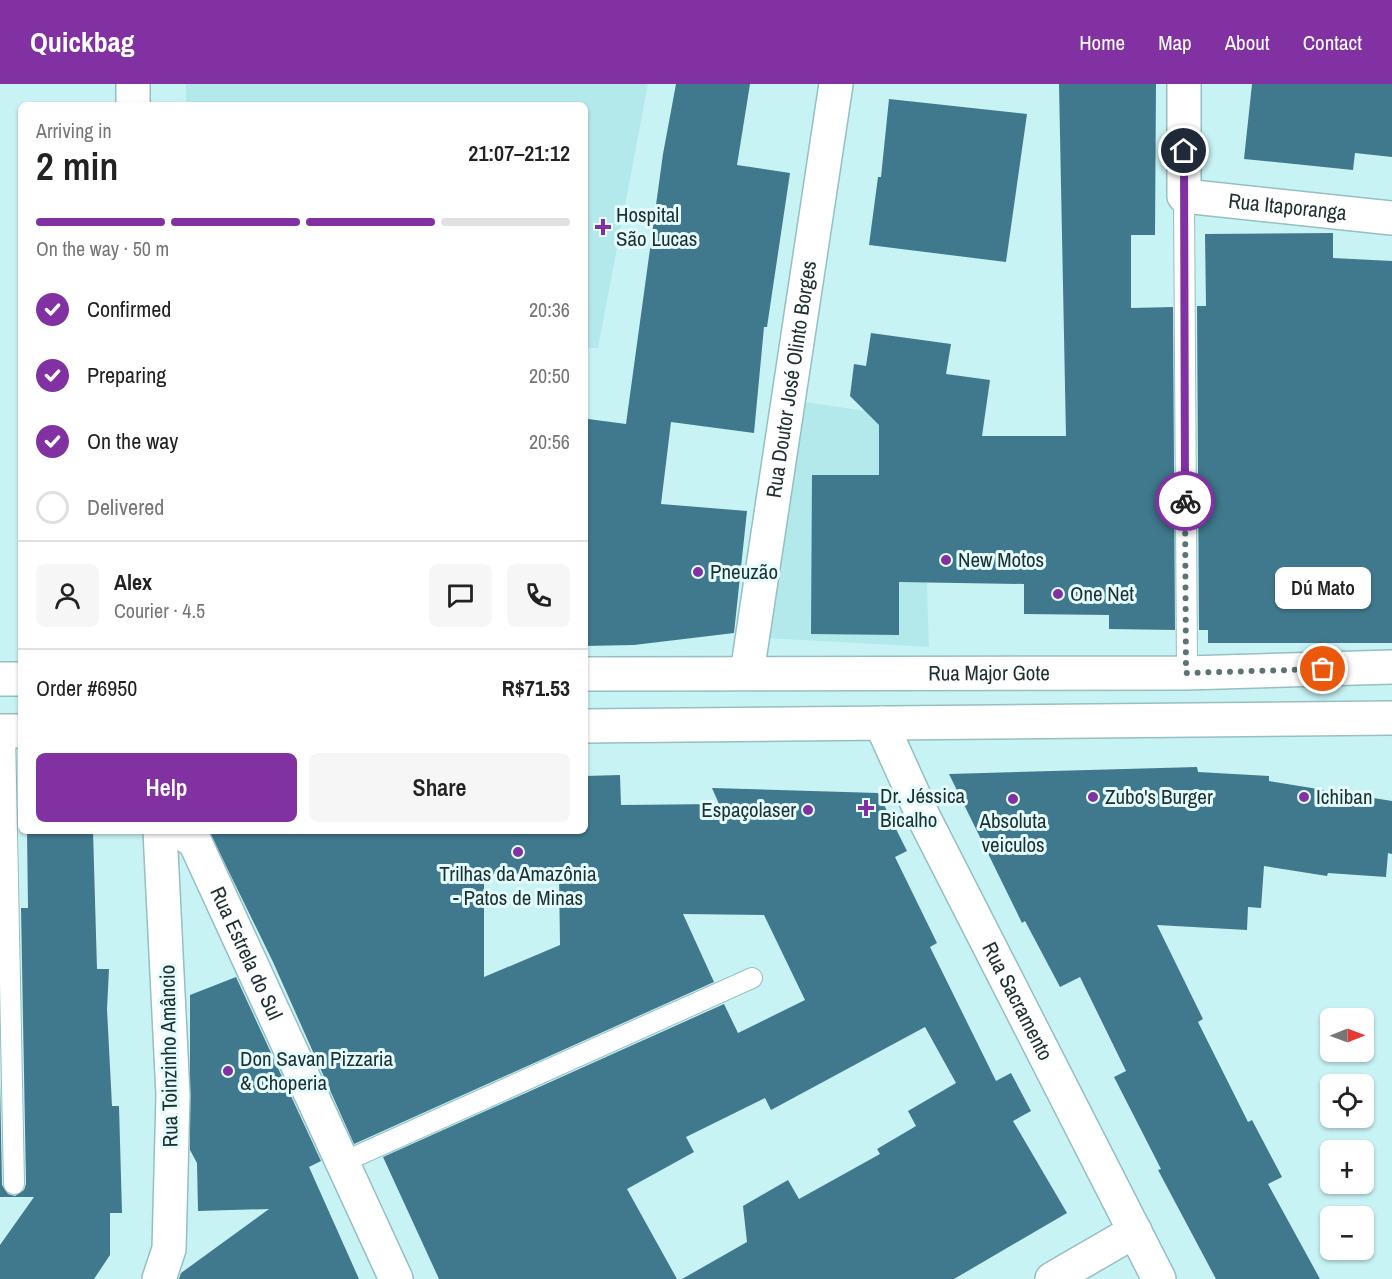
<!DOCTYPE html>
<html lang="en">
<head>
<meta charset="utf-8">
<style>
	:root { --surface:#fff; --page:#f6f6f6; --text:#222; --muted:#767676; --line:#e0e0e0; --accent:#8131a2 }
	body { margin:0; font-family:"Archivo Narrow",sans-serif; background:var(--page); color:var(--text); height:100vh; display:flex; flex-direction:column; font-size:22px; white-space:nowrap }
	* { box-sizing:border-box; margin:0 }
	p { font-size:20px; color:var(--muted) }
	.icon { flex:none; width:33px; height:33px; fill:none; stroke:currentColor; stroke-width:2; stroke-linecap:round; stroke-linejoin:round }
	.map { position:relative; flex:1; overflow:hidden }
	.panel { position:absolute; left:18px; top:18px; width:570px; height:732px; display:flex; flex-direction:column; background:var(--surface); border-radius:9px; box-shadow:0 2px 4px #0004 }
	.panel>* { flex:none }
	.needle { width:39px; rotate:89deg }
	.buttons { position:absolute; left:1320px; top:924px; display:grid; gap:12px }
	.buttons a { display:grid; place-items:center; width:54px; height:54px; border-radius:9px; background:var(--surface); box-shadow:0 2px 4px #0004; font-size:30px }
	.pin { position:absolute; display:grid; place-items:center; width:51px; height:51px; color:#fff; margin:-26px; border:3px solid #fff; border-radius:50%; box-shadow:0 2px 6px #0007 }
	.courier { position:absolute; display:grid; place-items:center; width:60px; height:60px; margin:-30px; border:4px solid #8131a2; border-radius:50%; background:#fff; color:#222; box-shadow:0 2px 8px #0007 }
	.bubble { position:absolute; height:42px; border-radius:9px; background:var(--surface); box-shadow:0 2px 4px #0004; font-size:20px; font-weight:600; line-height:42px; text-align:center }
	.headline em { font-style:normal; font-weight:600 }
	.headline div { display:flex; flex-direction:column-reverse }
	.headline { display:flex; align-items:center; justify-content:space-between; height:102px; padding:0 18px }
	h1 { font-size:39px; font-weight:600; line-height:45px }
	.bar { display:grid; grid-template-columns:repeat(4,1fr); gap:9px 6px; align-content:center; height:72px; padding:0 18px }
	.bar i { height:8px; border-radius:4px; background:var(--line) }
	.bar .active { background:var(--accent) }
	.bar p { grid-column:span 4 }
	.line { display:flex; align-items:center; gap:15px; padding:0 18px; border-top:2px solid var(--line) }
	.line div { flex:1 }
	.round { display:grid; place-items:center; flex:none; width:63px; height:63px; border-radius:9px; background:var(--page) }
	ol { padding:0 18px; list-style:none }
	li { display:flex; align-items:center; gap:18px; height:66px }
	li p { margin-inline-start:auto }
	li .icon { padding:6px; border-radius:50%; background:var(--accent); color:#fff; stroke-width:4 }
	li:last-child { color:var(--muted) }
	li i { width:33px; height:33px; border:3px solid var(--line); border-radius:50% }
	.button { display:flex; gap:12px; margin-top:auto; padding:12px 18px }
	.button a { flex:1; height:69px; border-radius:9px; background:var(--accent); color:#fff; font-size:24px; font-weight:600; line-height:69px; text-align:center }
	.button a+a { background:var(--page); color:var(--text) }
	header { display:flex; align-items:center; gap:36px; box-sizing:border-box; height:84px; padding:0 30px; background:var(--accent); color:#fff }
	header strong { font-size:28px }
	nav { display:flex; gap:33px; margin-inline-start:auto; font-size:21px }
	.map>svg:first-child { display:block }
</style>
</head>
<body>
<header>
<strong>Quickbag</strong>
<nav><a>Home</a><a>Map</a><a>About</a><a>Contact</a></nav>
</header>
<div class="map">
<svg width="1392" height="1195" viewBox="0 0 1392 1195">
	<rect width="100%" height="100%" fill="#c8f3f5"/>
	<g fill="#b4e9ec">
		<path d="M186,0H648L598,264H585V21H186Z"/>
		<path d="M805,318L880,329L924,410L929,563L765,554Z"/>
	</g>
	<g fill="#40798d" fill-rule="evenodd">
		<path d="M676,0H750L737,81L790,89L767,243H764L754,349L671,338L661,420L747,427L734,549L634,561L585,562V363L588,335L626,340L663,70Z"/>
		<path d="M1059,0H1156L1155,151H1131V224L1173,223L1175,546L1109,545V531L1024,530V500L899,498V551L811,550L812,391H879V341L850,312L854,280L866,282L871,249L951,260L946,290L990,296L982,352H1066Z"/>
		<path d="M1252,0H1392V73L1355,69L1353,86L1244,75Z"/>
		<path d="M889,15L1027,30L1006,178L869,161L878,93H881Z"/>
		<path d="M1333,149V174L1392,177V559H1208V546H1199L1197,222H1206L1205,150Z"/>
		<path d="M1197,683L1198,688L1269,692V697L1392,717V770L1388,769L1386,793L1328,789L1327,792L1264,782L1261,824L1248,823L1247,846L1157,841L1203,935L1198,938L1248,1038L1252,1036L1282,1093L1268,1100L1320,1195H1216L1158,1086L1161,1085L1114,993L1126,987L1080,893L1060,903L1025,837L1022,839L949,690Z"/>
		<path d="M620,691L621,721L719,720L712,704L878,709L907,767L895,773L937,859L930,863L996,997L1011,989L1031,1027L1013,1037L1067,1129L954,1195H682L747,1158L743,1122L788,1096L799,1115L880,1070L877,1065L916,1042L908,1027L956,999L925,943L771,1026L765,1014L686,1053L694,1068L627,1105L677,1195H439L383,1073L724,920L738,949L805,916L764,831L683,830L714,898L354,1060L273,878L209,747H585V692ZM559,789L560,861L484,893V790Z"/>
		<path d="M27,747H93L97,885H109L107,925L112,1022H119L122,1129H110V1171L94,1195H0V1161L34,1113H0V999L2,1101L8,1110L15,1112L24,1106L26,1100L21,824H28Z"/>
		<path d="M236,893L321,1077L309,1083L359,1195H179L181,1189L269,1125L198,1127L197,1079L190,1066V911Z"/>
	</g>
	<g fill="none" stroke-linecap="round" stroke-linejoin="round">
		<defs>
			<g id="lane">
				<path d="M1184,112L1187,589"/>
				<path d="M5,647L14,1100"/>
				<path d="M341,1079L752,894"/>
			</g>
			<g id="street">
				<path id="s1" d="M1184,0V112L1392,134"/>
				<path id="s2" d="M747,589L836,0"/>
				<path id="s3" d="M881,639L923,732L1159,1195"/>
				<path id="s4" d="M179,747L195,758L396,1195"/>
				<path d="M159,1195L169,1165L173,1011L160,747"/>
				<path d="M1052,1195L1135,1147"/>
			</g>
			<path id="secondary" d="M133,0V21"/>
			<g id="primary">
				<path id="s5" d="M585,590L1187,589L1392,583"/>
				<path d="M0,595H21"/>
				<path d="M585,642L1392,634"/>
				<path d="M0,647H21"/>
			</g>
		</defs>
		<use href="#lane" stroke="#96bfc1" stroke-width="22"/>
		<use href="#street" stroke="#96bfc1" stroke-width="36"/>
		<use href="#secondary" stroke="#96bfc1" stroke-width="36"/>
		<use href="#primary" stroke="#96bfc1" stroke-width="36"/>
		<use href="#lane" stroke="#fff" stroke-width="20"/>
		<use href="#street" stroke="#fff" stroke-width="33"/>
		<use href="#secondary" stroke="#fff" stroke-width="33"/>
		<use href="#primary" stroke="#fff" stroke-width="33"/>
	</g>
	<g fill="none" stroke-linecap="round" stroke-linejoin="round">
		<path stroke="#5a7476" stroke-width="6" stroke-dasharray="0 10.8" d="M1185,417L1186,589L1323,585"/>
		<path stroke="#8131a2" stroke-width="8" d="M1184,67L1185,417"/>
	</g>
	<g fill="#8131a2" stroke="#e3fcfd" stroke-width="2">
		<path d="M600 134h6v6h6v6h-6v6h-6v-6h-6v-6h6z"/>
		<circle cx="946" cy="476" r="6"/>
		<circle cx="698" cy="488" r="6"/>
		<circle cx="1058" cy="510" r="6"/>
		<circle cx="1093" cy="713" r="6"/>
		<circle cx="1304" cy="713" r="6"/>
		<circle cx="1013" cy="715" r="6"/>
		<path d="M863 715h6v6h6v6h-6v6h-6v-6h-6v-6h6z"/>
		<circle cx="808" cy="726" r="6"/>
		<circle cx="518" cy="768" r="6"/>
		<circle cx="228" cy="987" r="6"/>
	</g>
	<g text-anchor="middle" stroke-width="6" stroke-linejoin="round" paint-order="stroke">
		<g font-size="21" fill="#1f3031" stroke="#e3fcfd">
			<text dy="7" stroke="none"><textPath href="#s1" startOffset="216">Rua Itaporanga</textPath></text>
			<text dy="7" stroke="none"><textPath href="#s2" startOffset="297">Rua Doutor José Olinto Borges</textPath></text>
			<text dy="7" stroke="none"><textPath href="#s5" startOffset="404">Rua Major Gote</textPath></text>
			<text dy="7" stroke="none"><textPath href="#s4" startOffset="142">Rua Estrela do Sul</textPath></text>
			<text dy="7" stroke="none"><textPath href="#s3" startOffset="310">Rua Sacramento</textPath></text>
			<text transform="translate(169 972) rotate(-91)" y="7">Rua Toinzinho Amâncio</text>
		</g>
		<g font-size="21" fill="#1f3031" stroke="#e3fcfd" text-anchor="start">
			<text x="616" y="138">Hospital<tspan x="616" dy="24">São Lucas</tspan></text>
			<text x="958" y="483">New Motos</text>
			<text x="710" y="495">Pneuzão</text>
			<text x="1070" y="517">One Net</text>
			<text x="880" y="719">Dr. Jéssica<tspan x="880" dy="24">Bicalho</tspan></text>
			<text x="1105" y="720">Zubo's Burger</text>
			<text x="1316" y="720">Ichiban</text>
			<text x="796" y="733" text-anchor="end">Espaçolaser</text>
			<text x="1013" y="744" text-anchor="middle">Absoluta<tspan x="1013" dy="24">veiculos</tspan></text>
			<text x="518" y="797" text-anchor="middle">Trilhas da Amazônia<tspan x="518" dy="24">- Patos de Minas</tspan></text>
			<text x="240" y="982">Don Savan Pizzaria<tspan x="240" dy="24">&amp; Choperia</tspan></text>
		</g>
	</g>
</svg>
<div class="buttons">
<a><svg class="needle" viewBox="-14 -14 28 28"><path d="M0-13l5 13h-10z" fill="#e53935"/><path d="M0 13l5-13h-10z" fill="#767676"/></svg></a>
<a><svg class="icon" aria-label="locate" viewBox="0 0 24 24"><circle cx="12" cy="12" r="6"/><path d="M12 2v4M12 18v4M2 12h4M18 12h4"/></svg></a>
<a>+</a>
<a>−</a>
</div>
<div class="pin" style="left:1323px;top:585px;background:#ea580c"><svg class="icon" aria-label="bag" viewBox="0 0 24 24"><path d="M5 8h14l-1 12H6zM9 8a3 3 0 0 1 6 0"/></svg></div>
<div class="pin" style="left:1184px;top:67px;background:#1f2937"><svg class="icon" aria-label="home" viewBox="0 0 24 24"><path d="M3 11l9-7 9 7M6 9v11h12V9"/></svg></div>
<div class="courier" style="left:1185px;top:417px"><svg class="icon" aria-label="bike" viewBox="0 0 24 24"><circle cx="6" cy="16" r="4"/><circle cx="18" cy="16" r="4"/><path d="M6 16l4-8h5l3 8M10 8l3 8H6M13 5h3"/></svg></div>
<div class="bubble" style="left:1275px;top:483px;width:96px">Dú Mato</div>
<section class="panel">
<div class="headline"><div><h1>2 min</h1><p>Arriving in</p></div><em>21:07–21:12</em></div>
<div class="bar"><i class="active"></i><i class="active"></i><i class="active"></i><i></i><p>On the way · 50 m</p></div>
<ol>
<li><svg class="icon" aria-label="check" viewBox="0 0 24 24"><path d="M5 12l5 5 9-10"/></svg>Confirmed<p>20:36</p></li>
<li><svg class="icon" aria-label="check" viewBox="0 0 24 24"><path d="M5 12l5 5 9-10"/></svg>Preparing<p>20:50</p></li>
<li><svg class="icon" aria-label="check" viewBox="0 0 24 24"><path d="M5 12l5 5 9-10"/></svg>On the way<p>20:56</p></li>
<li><i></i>Delivered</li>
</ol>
<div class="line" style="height:108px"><a class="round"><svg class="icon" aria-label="person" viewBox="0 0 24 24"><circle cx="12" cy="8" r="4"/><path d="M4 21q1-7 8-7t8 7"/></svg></a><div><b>Alex</b><p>Courier · 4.5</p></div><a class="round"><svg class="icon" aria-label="chat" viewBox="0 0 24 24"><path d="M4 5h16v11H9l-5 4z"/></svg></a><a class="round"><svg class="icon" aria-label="phone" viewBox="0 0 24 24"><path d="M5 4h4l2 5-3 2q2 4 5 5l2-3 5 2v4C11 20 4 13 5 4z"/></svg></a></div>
<div class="line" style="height:78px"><div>Order #6950</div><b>R$71.53</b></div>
<div class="button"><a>Help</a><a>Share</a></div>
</section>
</div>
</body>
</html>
